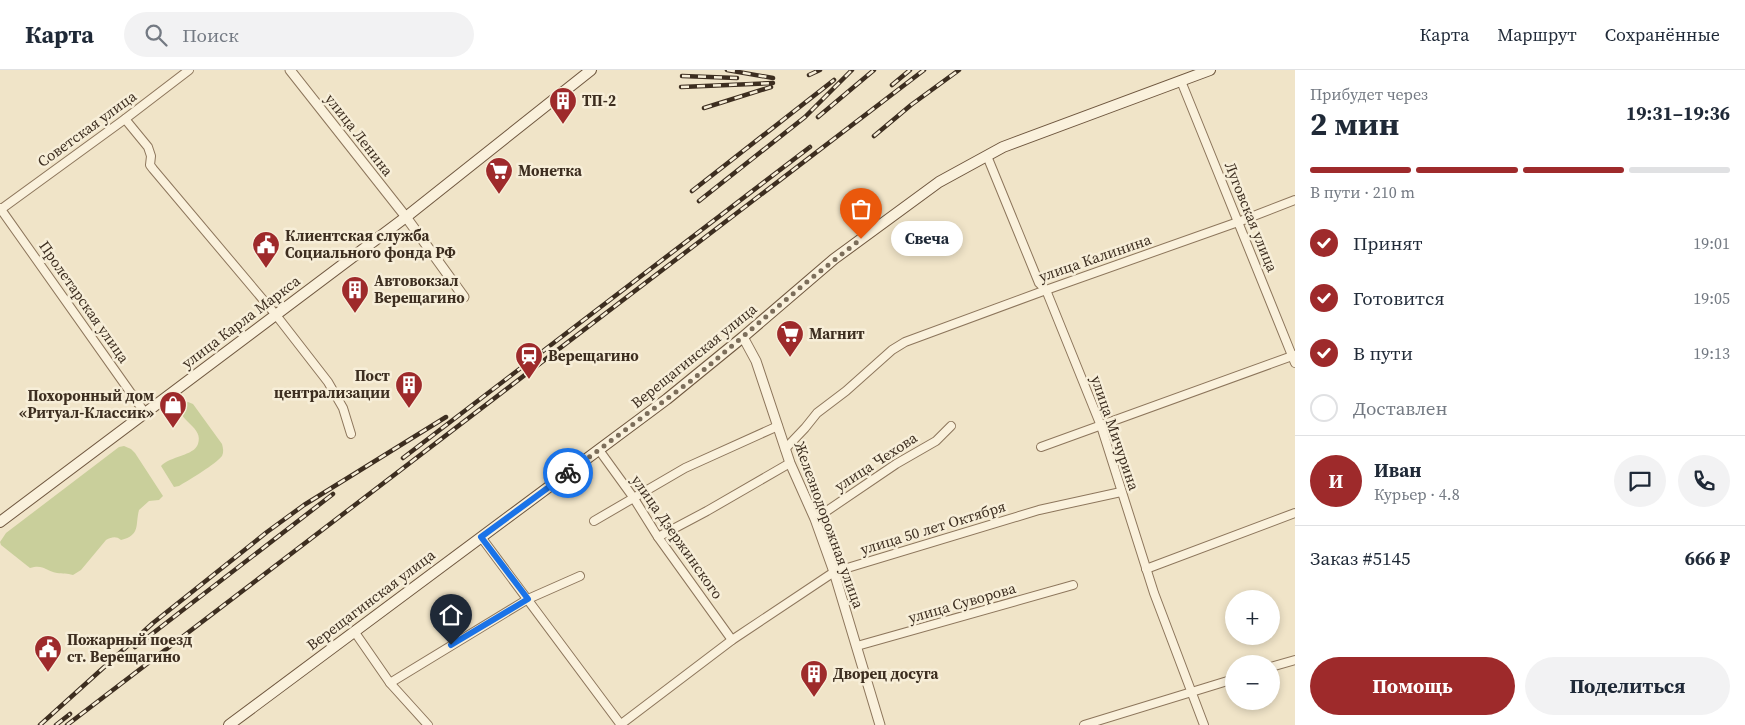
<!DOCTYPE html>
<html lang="ru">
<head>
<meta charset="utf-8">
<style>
	:root { --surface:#fff; --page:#f2f2f3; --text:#1f2937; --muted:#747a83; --line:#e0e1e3; --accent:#9e2a2b }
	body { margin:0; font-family:"Source Serif 4",serif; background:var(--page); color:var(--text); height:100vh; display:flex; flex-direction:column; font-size:19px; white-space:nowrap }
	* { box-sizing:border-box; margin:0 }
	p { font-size:16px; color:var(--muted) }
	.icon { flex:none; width:28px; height:28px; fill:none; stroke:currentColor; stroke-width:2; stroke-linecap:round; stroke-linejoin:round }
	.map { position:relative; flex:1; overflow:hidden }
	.sheet { display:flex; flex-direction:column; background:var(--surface); width:450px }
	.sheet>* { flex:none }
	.buttons { position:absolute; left:1225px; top:520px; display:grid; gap:10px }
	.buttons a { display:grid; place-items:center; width:55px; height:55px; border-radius:50%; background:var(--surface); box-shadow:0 2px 8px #0003; font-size:25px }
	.pin { position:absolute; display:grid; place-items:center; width:42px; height:42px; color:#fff; margin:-51px -21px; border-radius:50% 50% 50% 0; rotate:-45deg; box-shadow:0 0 5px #0007 }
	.pin .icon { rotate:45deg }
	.courier { position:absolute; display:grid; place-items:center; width:50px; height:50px; margin:-25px; border:4px solid #1a73e8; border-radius:50%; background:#fff; color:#222; box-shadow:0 1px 6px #0007 }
	.bubble { position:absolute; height:35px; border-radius:18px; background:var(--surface); box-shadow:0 2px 8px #0003; font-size:16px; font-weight:700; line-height:35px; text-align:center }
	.overview em { font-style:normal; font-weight:700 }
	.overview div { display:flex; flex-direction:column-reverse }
	.overview { display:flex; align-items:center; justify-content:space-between; height:85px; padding:0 15px }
	h1 { font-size:32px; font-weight:700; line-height:38px }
	.bar { display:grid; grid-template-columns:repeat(4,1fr); gap:8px 5px; align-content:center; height:60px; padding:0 15px }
	.bar i { height:6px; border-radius:4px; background:var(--line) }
	.bar .on { background:var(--accent) }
	.bar p { grid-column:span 4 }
	.line { display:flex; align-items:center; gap:12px; padding:0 15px; border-top:1px solid var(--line) }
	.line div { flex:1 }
	.round { display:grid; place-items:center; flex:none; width:52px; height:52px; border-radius:26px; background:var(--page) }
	ol { padding:0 15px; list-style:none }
	li { display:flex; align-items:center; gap:15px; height:55px }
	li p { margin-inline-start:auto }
	li .icon { padding:5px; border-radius:50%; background:var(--accent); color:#fff; stroke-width:4 }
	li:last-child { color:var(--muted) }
	li i { width:28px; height:28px; border:2px solid var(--line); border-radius:50% }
	.button { display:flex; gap:10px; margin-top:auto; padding:10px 15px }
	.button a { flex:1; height:58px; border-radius:30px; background:var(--accent); color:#fff; font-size:20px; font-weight:700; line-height:58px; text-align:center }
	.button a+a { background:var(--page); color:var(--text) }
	header { display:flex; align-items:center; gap:30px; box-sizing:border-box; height:70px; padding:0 25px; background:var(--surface); border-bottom:1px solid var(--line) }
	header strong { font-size:24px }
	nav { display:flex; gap:28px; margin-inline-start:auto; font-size:18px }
	.search { width:350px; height:45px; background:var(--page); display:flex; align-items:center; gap:12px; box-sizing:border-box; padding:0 18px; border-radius:28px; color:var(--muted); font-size:19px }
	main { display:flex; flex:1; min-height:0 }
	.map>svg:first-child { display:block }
</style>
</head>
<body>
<header>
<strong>Карта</strong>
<div class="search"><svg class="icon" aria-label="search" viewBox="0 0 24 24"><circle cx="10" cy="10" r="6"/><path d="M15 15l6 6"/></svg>Поиск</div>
<nav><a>Карта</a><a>Маршрут</a><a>Сохранённые</a></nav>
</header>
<main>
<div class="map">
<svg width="1295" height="655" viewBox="0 0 1295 655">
	<rect width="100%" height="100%" fill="#f0e4c8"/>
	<g fill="#c9cf9b">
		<path d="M188,332L193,334L222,374C223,378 224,382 222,386C216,394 189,410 179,416L174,417L161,396C170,386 194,386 198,374C204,357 179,352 180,337Z"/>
		<path d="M124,376L131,379L135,383L163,426L159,430L149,431L139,440C135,455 141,465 121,470C116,466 112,467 106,470L81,500L73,505C67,503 63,504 57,503C45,501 44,494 30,498L1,475L0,472L6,463L119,377Z"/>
	</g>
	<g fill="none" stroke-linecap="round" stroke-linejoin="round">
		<defs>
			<g id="minor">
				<path d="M1181,11L1295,293"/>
				<path d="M125,49L148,77L151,86L150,95L153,99L276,245L328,312L343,338L351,364"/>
				<path d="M987,86L1039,213L1046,220L1101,356L1154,523L1204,655"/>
				<path d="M0,138L145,343"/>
				<path d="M0,140L125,49L189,0"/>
				<path d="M1041,377L1295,285"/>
				<path d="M785,379L805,358L817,343L846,321L892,280L905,272L1046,220L1238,152L1295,130"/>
				<path d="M599,380L633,427L658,467L732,570"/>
				<path d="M815,449L896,394L936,371L951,356"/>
				<path d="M594,451L685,398L778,356"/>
				<path d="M481,467L621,655"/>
				<path d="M658,467L707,441L790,393"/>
				<path d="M1146,499L1295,443"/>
				<path d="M354,561L390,613L428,655"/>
				<path d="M857,576L1073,515"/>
				<path d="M1271,597L1295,590"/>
				<path d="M390,613L528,529L580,506"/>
				<path d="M620,655L732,570L834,502L1039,440L1121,422"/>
				<path d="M1084,655L1234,609"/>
			</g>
			<g id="tertiary">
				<path d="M290,0L406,147L464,227"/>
				<path d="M743,267L756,291L790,393L815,449L834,502L880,655"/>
			</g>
			<g id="secondary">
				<path d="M0,452L406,147L591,0"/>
				<path d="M229,655L667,329L743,267L834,189L939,112L1003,77L1210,0"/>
			</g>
		</defs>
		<use href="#minor" stroke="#8d765c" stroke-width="10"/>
		<use href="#tertiary" stroke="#8d765c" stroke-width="11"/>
		<use href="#secondary" stroke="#6f573f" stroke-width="12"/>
		<use href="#minor" stroke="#faf1dc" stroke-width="8"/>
		<use href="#tertiary" stroke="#faf1dc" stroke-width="9"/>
		<use href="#secondary" stroke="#faf1dc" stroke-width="10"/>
		<defs>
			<g id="rail">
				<path d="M727,0L773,8"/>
				<path d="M809,5L820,0"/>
				<path d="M682,6L737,8"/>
				<path d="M892,15L910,0"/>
				<path d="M681,17L773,13"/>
				<path d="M704,38L771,17"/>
				<path d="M818,47L874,0"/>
				<path d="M874,66L911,35L959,0"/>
				<path d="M692,121L834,10"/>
				<path d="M699,131L805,47L852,0"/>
				<path d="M403,388L810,77"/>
				<path d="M135,577L333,424"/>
				<path d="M40,655L153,553L267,462L304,435L446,347"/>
				<path d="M56,655L70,644"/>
				<path d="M67,655L924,0"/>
			</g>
		</defs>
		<use href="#rail" stroke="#3d2e20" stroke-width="4.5"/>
		<use href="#rail" stroke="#f7eed8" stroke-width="2.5" stroke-dasharray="8" stroke-linecap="butt"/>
	</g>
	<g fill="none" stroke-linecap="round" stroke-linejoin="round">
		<path stroke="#7c6e5b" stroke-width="5" stroke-dasharray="0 9" d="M568,403L692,310L808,211L861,169"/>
		<path stroke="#1a73e8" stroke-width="6" d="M451,575L528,529L481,467L568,403"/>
	</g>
	<defs>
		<symbol id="building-pin" viewBox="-11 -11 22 30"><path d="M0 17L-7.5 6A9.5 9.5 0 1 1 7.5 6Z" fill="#9e2a2b" stroke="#f7eed8"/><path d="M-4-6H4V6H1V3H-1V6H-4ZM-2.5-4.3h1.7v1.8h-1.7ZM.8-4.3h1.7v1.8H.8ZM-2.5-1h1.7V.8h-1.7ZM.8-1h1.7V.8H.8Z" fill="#fff"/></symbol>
		<symbol id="supermarket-pin" viewBox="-11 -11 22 30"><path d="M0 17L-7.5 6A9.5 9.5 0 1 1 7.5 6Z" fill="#9e2a2b" stroke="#f7eed8"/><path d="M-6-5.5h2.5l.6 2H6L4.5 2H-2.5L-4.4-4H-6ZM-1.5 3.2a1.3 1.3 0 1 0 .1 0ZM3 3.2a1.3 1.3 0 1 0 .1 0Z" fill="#fff"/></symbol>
		<symbol id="civic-pin" viewBox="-11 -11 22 30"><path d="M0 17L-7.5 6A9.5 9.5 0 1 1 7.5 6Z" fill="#9e2a2b" stroke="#f7eed8"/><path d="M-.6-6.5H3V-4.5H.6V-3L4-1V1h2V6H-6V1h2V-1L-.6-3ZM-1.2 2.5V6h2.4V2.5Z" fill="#fff"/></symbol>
		<symbol id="station-pin" viewBox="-11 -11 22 30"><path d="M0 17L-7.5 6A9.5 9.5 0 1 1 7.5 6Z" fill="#9e2a2b" stroke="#f7eed8"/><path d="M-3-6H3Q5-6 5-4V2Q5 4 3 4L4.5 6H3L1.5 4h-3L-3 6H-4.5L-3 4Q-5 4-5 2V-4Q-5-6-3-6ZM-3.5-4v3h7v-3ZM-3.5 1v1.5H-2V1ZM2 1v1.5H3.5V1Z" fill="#fff"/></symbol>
		<symbol id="shop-pin" viewBox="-11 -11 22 30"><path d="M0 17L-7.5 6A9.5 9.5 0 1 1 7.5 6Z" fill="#9e2a2b" stroke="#f7eed8"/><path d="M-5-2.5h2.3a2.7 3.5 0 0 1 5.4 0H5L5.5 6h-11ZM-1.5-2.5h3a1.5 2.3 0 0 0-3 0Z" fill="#fff"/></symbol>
	</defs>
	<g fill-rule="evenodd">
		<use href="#building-pin" x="547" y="15" width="32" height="43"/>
		<use href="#supermarket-pin" x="483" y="85" width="32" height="43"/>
		<use href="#civic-pin" x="250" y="159" width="32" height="43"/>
		<use href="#building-pin" x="339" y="204" width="32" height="43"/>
		<use href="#supermarket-pin" x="774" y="248" width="32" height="43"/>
		<use href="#station-pin" x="513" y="270" width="32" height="43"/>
		<use href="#building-pin" x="393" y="299" width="32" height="43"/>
		<use href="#shop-pin" x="157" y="319" width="32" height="43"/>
		<use href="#civic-pin" x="32" y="563" width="32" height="43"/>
		<use href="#building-pin" x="798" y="588" width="32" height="43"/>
	</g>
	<g text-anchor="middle" stroke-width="5" stroke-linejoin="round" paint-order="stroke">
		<g font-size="15" font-weight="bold" fill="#3d2e20" stroke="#f7eed8" text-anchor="start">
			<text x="582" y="36">ТП-2</text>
			<text x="518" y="106">Монетка</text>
			<text x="285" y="171">Клиентская служба<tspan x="285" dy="17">Социального фонда РФ</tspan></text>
			<text x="374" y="216">Автовокзал<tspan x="374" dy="17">Верещагино</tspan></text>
			<text x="809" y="269">Магнит</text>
			<text x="548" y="291">Верещагино</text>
			<text x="390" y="311" text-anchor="end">Пост<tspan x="390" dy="17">централизации</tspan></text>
			<text x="154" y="331" text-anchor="end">Похоронный дом<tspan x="154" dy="17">«Ритуал-Классик»</tspan></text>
			<text x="67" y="575">Пожарный поезд<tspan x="67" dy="17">ст. Верещагино</tspan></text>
			<text x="833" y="609">Дворец досуга</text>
		</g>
		<g font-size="15" fill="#3d2e20" stroke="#f7eed8">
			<text transform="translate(87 59) rotate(-36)" y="5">Советская улица</text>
			<text transform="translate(359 65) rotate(52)" y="5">улица Ленина</text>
			<text transform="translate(1251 147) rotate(68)" y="5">Луговская улица</text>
			<text transform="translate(1095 188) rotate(-19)" y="5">улица Калинина</text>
			<text transform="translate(84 232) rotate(55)" y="5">Пролетарская улица</text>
			<text transform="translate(241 252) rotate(-37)" y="5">улица Карла Маркса</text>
			<text transform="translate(694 286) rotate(-39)" y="5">Верещагинская улица</text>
			<text transform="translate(1115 363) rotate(71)" y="5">улица Мичурина</text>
			<text transform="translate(876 392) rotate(-33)" y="5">улица Чехова</text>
			<text transform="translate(829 455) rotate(70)" y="5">Железнодорожная улица</text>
			<text transform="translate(933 458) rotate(-17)" y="5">улица 50 лет Октября</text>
			<text transform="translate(677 467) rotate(55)" y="5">улица Дзержинского</text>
			<text transform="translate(371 530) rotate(-37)" y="5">Верещагинская улица</text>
			<text transform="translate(962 533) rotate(-16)" y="5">улица Суворова</text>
		</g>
	</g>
</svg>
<div class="buttons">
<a>+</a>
<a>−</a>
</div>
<div class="pin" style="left:861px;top:169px;background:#ea580c"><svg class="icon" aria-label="bag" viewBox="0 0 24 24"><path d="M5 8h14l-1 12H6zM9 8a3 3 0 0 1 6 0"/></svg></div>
<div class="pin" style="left:451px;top:575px;background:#1f2937"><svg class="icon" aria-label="home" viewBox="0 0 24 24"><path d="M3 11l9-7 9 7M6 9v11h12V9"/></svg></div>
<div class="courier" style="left:568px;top:403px"><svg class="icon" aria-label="bike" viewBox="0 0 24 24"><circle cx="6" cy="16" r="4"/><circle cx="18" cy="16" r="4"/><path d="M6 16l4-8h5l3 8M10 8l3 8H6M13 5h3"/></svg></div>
<div class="bubble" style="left:891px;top:151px;width:72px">Свеча</div>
</div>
<section class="sheet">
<div class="overview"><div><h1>2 мин</h1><p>Прибудет через</p></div><em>19:31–19:36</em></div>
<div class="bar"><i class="on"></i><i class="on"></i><i class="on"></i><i></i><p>В пути · 210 m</p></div>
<ol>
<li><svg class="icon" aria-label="check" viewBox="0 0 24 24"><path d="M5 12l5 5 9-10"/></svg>Принят<p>19:01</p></li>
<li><svg class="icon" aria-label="check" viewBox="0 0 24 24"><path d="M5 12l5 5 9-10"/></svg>Готовится<p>19:05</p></li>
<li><svg class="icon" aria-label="check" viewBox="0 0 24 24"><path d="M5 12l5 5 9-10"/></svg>В пути<p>19:13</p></li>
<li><i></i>Доставлен</li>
</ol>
<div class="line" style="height:90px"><b class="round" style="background:var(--accent);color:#fff">И</b><div><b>Иван</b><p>Курьер · 4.8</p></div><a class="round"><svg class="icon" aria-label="chat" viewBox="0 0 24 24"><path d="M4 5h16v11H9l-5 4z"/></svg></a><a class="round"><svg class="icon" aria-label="phone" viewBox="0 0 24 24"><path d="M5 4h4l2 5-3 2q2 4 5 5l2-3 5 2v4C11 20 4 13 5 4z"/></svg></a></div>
<div class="line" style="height:65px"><div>Заказ #5145</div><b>666 ₽</b></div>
<div class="button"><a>Помощь</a><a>Поделиться</a></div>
</section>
</main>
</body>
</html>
